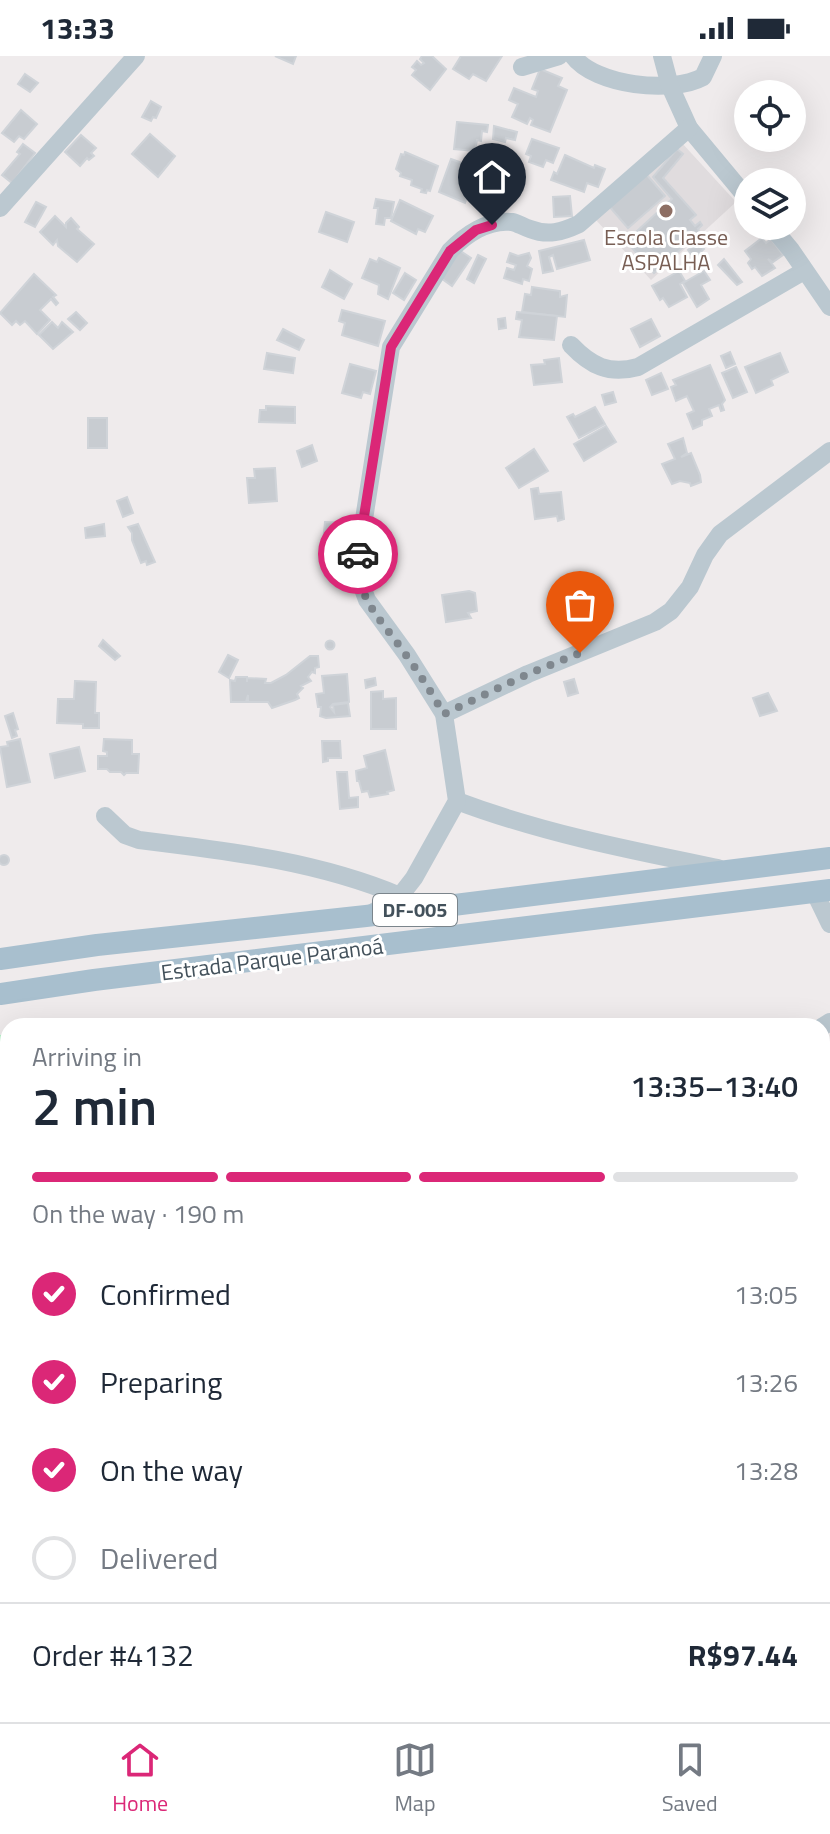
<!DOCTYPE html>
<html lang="en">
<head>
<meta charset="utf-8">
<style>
	:root { --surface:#fff; --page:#f2f2f3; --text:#1f2937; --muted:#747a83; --line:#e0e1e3; --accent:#db2777 }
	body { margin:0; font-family:"Titillium Web",sans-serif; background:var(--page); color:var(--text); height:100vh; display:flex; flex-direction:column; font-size:30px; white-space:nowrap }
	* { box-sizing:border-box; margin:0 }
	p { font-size:26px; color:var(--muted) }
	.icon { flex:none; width:44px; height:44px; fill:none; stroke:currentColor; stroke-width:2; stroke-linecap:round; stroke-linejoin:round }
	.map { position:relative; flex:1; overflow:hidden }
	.details { position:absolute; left:0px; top:962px; width:830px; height:704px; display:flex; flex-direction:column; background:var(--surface); border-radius:24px 24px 0 0; box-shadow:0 8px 32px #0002 }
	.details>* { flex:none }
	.tools { position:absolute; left:734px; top:24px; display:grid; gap:16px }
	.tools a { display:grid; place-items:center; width:72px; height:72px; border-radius:50%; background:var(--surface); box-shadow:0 8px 32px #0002; font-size:40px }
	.pin { position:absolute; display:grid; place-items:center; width:68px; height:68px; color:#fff; margin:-82px -34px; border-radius:50% 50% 50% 0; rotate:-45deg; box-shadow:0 0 8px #0007 }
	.pin .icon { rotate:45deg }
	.courier { position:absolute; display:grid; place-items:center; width:80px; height:80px; margin:-40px; border:6px solid #db2777; border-radius:50%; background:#fff; color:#222; box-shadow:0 2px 10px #0007 }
	.headline em { font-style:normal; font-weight:600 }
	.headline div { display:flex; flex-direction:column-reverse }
	.headline { display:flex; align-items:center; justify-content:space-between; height:136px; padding:0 32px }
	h1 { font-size:52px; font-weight:600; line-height:60px }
	.bar { display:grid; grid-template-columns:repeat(4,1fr); gap:12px 8px; align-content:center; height:96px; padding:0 32px }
	.bar i { height:10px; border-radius:6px; background:var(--line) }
	.bar .selected { background:var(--accent) }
	.bar p { grid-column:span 4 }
	.line { display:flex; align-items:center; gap:20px; padding:0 32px; border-top:2px solid var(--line) }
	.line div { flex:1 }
	ol { padding:0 32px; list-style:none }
	li { display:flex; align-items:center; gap:24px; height:88px }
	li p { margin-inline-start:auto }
	li .icon { padding:8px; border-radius:50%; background:var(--accent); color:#fff; stroke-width:4 }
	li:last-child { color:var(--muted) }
	li i { width:44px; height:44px; border:4px solid var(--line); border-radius:50% }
	.status { display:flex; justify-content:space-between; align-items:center; height:56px; padding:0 40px; background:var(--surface); direction:ltr }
	.status svg { height:22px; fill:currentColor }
	.menu { display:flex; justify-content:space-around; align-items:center; height:112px; border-top:2px solid var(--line); background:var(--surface); font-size:22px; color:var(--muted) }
	.menu a { display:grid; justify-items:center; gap:4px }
	.menu .selected { color:var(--accent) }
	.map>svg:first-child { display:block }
</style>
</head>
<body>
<div class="status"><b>13:33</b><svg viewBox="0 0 49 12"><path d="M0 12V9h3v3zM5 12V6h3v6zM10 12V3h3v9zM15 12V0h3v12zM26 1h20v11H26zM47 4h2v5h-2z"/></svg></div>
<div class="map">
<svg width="830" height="1666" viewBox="0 0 830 1666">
	<rect width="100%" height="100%" fill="#efebec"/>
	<path fill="#e0dcde" d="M681,86L736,146L651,224L596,164Z"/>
	<path fill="#b4f2c6" d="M7,978L8,1658H10L0,1665V979Z"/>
	<path fill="#7ee5f3" d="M830,1211V1666H0L11,1658H822V1216Z"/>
	<g fill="#c8ccd1" stroke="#cfd3d8" stroke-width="2">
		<path d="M275,0H296L293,8Z"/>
		<path d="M422,0H432L446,13L430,34L412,19L416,14L412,11L417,5L421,9L424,7L420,3Z"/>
		<path d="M461,0H502L486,25L473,18L469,23L453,13Z"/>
		<path d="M540,13L562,22L558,30L567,34L550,76L531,69L533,64L530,62L527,68L512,61L518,48L509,44L514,32L536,41L538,35L532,33Z"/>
		<path d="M25,18L38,27L30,36L18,28Z"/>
		<path d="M151,45L161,51L156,62L153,61L151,65L142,61Z"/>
		<path d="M21,54L37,68L24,83L19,80L14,86L2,77Z"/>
		<path d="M457,66L488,69L487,76L482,75L481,85L477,84L475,95L454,93Z"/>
		<path d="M494,70L517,76L515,84L506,82L505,86L493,83Z"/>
		<path d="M150,78L175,100L158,121L132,98Z"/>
		<path d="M81,79L96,92L91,97L94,100L89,104L87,102L80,110L65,96Z"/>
		<path d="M532,83L559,92L553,107L546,104L543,111L529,106L531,100L526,98Z"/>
		<path d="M23,88L35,97L12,127L2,119L20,98L17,96Z"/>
		<path d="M677,93L683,98L663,122L696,159L690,164L695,170L700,166L702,169L698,173L700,176L654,217L626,185L672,143L653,121Z"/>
		<path d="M405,96L438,110L430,135L427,134L426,137L421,136L422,133L411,129L412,124L400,120L401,117L396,113L401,98L404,99Z"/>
		<path d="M565,99L594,112L595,109L605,113L598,131L587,127L584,136L551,124L554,116L557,118Z"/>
		<path d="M451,103L476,112L478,109L474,108L475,104L496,113L492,123L475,116L465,147L439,136Z"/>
		<path d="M646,118L665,140L628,172L609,150Z"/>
		<path d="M570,140L572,160L554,161L553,141Z"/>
		<path d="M376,143L394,146L391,162H385L384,169L376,168L378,152H374Z"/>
		<path d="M400,144L433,160L425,176L418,173L416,178L391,165Z"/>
		<path d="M36,146L46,151L35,171L25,166Z"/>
		<path d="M326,156L354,166L347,186L319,176Z"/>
		<path d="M55,160L66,171V167L71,162L79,171L77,173L94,188L77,206L58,190L57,184L53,189L40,176Z"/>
		<path d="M762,182L766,187L771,183L783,199L773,206L768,203L775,212L762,220L755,211L752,213L748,207L751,203L745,195Z"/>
		<path d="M584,184L590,204L557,213L553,199L549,201L553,215L543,217L539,195Z"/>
		<path d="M698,186L704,193L694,202L688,194Z"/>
		<path d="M456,192L471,202L452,230L438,220Z"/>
		<path d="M510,197L518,200L529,197L531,202L527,210L532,213L529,225L523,223L522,228L504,222L507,212L514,214L516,209L507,206Z"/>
		<path d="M478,199L486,203L474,227L467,223Z"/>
		<path d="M379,202L400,212L388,243L378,238L379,229L362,222L370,203L377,206Z"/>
		<path d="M724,203L742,226L737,229L718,209Z"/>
		<path d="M330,214L352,228L344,243L322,231Z"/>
		<path d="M679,215L685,225L680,228L687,241L669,251L663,242L660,244L652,230Z"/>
		<path d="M704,215L710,224L701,229L709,243L697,251L683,227Z"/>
		<path d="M405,217L416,224L404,244L393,237Z"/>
		<path d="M34,218L56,239L53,241L58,247L56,249L51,243L40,254L50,264L37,278L25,265L20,269L16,265L12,269L0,257Z"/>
		<path d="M532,231L560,235V241L567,239L565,261L522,256L525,238L531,239Z"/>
		<path d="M342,254L385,265L378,290L342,279L345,267L339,265Z"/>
		<path d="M76,256L87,267L80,274L68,263Z"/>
		<path d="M517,256L557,260L554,284L519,281L522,264L516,263Z"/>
		<path d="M505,262L506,272L499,273L498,263Z"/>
		<path d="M651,263L660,280L640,291L631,273Z"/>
		<path d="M52,266L58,272L62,266L73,276L53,293L39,279Z"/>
		<path d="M283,273L304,284L299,294L277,284Z"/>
		<path d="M730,296L735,308L726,312L721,300Z"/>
		<path d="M267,297L295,302L293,317L264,313Z"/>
		<path d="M780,297L788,316L771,324L773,329L756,337L745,311Z"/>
		<path d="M559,302L562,326L534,329L531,309L545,308L544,304Z"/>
		<path d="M350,308L376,315L370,338L363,336L361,342L342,337Z"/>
		<path d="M710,309L725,344L722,348L724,354L721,355L719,349L709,353L712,360L702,364V369L693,373L687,358L694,355L687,340L676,345L671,331L676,329L673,324Z"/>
		<path d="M736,311L747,336L733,342L722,317Z"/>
		<path d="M661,317L668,333L652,339L646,324Z"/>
		<path d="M613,336L616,346L605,349L602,339Z"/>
		<path d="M266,350L295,351V367L259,366L260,354H266Z"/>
		<path d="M595,351L605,368L579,382L567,361L573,358L575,361Z"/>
		<rect x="88" y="362" width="19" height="30"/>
		<path d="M606,370L616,386L584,405L574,388Z"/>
		<path d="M683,382L687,397L681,401L691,397L700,419L701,426L691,430L690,427L680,425L672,428L662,408L675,403L668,388Z"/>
		<path d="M312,389L317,405L302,411L297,395Z"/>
		<path d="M534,393L548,415L519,432L506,412Z"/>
		<path d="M275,412L277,445L249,447L247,422H255L254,413Z"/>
		<path d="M538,432L539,438L561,436L564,463L558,465L557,460L535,463L531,433Z"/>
		<path d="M127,441L133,457L123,461L117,445Z"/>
		<path d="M325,466L345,467L343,488L323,486Z"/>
		<path d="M104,468L105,480L86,482L85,472Z"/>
		<path d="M138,468L155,506L147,509L146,505L141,507L132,484V477L128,471Z"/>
		<path d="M469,535L475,537L477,555L468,557L471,562L446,566L442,539Z"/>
		<path d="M103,584L120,600L115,604L99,590Z"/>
		<circle cx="330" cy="589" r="4.5"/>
		<path d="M228,599L238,604L229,622L219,616Z"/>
		<path d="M310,600H318L319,611L315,612V617L312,616L308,621L311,625L301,630L303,632L297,638L299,642L295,644L272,652L268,646H248V639L246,646H231L230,624L235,625L236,621H247V626V622L266,623L265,627H271L286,619Z"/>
		<path d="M347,618L349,646L333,648L330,651L334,656L333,649L348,647L350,660L326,662L320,660L321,651H318L316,638L324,637L322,620Z"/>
		<path d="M375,622L376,629L366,632L365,624Z"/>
		<path d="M574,623L578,637L568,640L564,626Z"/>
		<path d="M75,625L96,626L95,657H99V672H83V668L57,667L58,643H74Z"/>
		<path d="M383,635V643L396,642V673H371V636Z"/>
		<path d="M768,637L777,655L760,660L753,642Z"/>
		<path d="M13,657L18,673L15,674L17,680L12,682L5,660Z"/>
		<path d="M20,683L30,726L7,731L0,691L8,690L7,686Z"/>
		<path d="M104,683L132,684V698H139L138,717H126L124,719L121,716H110L107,713H98V700H107V696L103,695Z"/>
		<path d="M322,685H340L341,702H328V705L323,706Z"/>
		<path d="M79,691L85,715L55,722L50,698Z"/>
		<path d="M385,694L394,734L387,736L388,738L370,741L368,735L362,736L359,725H357L356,715L367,712L364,700Z"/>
		<path d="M337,716H347L349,742L358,741V751L340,753Z"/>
		<circle cx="4" cy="804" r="5"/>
	</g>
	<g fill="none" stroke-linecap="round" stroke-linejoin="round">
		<g stroke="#bbc8d0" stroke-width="18">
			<path d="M573,0C595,30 672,38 703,21L713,0"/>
			<path d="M662,0L670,30L689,72L748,143"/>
			<path d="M522,11L559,0"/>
			<path d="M0,152L136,0"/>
			<path d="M771,170L791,194L830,251"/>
			<path d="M571,289C591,310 609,319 638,311L804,215"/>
			<path d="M444,658L528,618L655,566L671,555L690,531L705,499L720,478L830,395"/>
			<path d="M457,745C542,777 629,794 718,812"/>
			<path d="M105,760L125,779L139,784C228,795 317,805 400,840"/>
			<path d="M815,837L830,868"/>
			<path d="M369,859L400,840L414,822L457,745L444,658L407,599L367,544L356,514L391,291L450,195C465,179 488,163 512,166C518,167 523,171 530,173C548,180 562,176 579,168L689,72"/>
			<path d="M822,971L830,966"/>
			<path d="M0,998L8,1011"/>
		</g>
		<g stroke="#a8bfce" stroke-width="22">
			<path d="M0,903L97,889L366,860L830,802"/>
			<path d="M0,938L94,924L830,834"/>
		</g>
	</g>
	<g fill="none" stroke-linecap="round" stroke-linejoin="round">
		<path stroke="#7f878e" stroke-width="8" stroke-dasharray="0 14.4" d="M358,498C353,540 384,567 406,599C420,618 432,638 444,658L528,618L580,597"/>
		<path stroke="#db2777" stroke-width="10" d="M358,498L391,291L450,195L476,174L492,169"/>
	</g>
	<circle fill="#8d6e63" stroke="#fff" stroke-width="3" cx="666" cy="155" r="8"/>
	<g text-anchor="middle" stroke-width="6" stroke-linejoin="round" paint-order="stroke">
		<rect fill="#fff" stroke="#7b858c" stroke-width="2" x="373" y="838" width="84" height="32" rx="6"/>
		<g font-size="20" font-weight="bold" fill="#43515b">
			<text x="415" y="861">DF-005</text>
		</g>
		<g font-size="22" fill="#785e54" stroke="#fff">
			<text x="666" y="189">Escola Classe<tspan x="666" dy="25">ASPALHA</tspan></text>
		</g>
		<g font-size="22" fill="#43515b" stroke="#fff">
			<text transform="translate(272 903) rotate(-7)" y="8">Estrada Parque Paranoá</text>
		</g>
	</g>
</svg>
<div class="tools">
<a><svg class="icon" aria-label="locate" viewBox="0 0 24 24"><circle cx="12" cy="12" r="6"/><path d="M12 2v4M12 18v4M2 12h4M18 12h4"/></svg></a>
<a><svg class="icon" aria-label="layers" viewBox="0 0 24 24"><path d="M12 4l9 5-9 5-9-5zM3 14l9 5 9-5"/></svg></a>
</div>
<div class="pin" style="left:580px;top:597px;background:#ea580c"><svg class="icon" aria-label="bag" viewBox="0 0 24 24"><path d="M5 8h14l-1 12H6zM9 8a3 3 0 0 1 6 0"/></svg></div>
<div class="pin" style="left:492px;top:169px;background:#1f2937"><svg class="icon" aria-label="home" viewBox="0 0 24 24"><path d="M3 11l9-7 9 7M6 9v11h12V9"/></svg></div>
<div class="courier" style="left:358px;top:498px"><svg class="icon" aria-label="car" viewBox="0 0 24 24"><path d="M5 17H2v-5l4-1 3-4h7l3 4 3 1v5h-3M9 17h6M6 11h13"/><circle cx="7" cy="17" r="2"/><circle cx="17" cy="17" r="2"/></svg></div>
<section class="details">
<div class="headline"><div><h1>2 min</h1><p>Arriving in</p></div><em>13:35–13:40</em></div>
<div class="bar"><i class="selected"></i><i class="selected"></i><i class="selected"></i><i></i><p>On the way · 190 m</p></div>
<ol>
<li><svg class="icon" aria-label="check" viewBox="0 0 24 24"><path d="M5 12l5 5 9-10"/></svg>Confirmed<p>13:05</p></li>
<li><svg class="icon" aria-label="check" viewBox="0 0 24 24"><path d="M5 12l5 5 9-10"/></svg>Preparing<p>13:26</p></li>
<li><svg class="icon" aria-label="check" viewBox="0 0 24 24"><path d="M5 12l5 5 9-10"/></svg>On the way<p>13:28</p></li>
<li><i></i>Delivered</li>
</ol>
<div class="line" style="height:104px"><div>Order #4132</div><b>R$97.44</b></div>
</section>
</div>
<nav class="menu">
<a class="selected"><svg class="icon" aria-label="home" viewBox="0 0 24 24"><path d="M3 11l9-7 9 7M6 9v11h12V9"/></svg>Home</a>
<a><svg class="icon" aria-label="map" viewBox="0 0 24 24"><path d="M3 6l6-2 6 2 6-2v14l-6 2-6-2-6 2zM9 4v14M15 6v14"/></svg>Map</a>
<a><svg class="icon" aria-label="saved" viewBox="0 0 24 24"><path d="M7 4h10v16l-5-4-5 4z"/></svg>Saved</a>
</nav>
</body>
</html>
